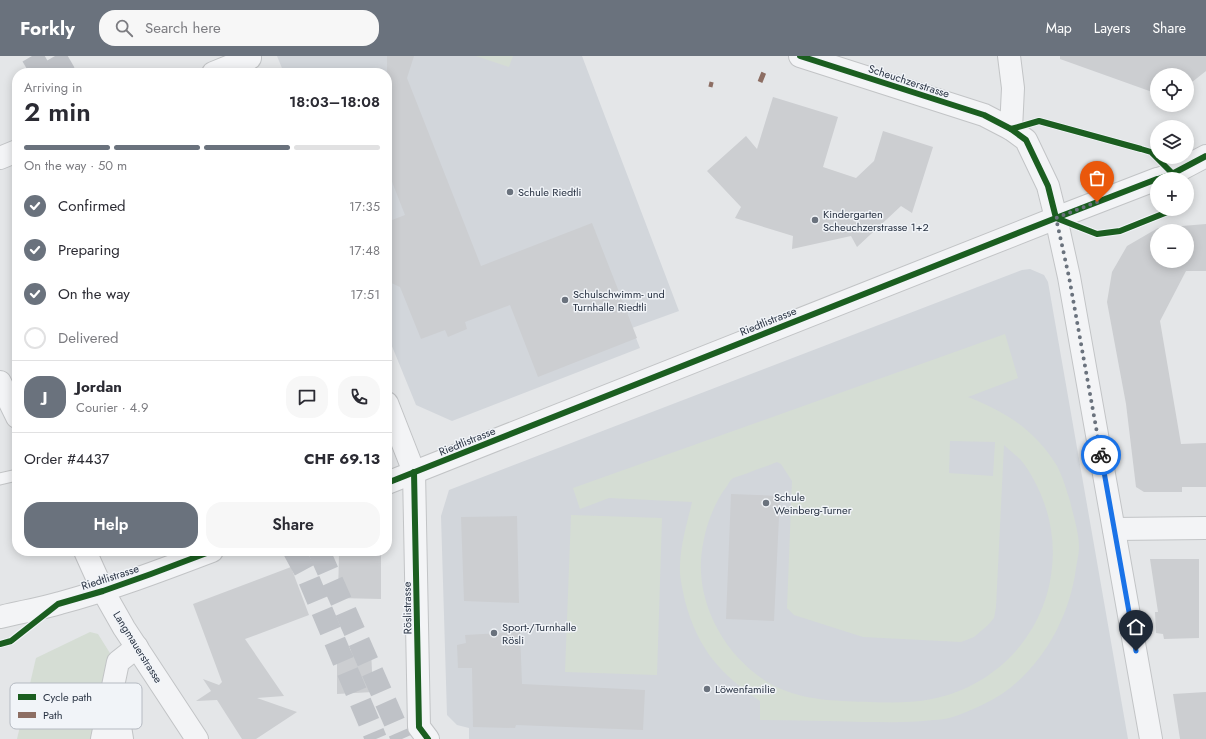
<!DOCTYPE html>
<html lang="en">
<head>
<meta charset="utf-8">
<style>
	:root { --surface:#fff; --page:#f7f7f7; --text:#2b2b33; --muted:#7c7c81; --line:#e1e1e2; --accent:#6a727d }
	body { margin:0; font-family:Jost,sans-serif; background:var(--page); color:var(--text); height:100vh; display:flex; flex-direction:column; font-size:15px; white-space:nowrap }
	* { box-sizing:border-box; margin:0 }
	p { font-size:13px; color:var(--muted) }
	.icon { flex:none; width:22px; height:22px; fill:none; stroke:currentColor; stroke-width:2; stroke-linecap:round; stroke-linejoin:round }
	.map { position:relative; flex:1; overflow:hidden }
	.details { position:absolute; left:12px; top:12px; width:380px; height:488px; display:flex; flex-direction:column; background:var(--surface); border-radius:16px; box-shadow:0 2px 10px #0003 }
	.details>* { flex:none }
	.fabs { position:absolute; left:1150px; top:12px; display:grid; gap:8px }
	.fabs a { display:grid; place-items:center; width:44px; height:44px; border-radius:50%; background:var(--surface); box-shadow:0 2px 10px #0003; font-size:20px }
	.pin { position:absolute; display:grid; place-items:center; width:34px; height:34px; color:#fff; margin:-41px -17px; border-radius:50% 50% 50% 0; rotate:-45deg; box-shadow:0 0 4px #0007 }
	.pin .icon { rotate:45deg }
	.courier { position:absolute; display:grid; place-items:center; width:40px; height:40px; margin:-20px; border:3px solid #1a73e8; border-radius:50%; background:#fff; color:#222; box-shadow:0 1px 5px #0007 }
	.head em { font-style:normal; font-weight:600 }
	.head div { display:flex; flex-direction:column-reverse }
	.head { display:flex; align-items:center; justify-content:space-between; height:68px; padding:0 12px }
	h1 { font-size:26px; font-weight:600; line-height:30px }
	.bar { display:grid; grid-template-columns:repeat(4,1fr); gap:6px 4px; align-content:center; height:48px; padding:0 12px }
	.bar i { height:5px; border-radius:3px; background:var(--line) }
	.bar .current { background:var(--accent) }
	.bar p { grid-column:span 4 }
	.line { display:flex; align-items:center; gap:10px; padding:0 12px; border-top:1px solid var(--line) }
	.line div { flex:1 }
	.round { display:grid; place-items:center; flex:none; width:42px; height:42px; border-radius:16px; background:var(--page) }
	ol { padding:0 12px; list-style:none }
	li { display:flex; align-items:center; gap:12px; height:44px }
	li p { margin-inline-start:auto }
	li .icon { padding:4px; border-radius:50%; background:var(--accent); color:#fff; stroke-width:4 }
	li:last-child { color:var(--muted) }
	li i { width:22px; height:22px; border:2px solid var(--line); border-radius:50% }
	.button { display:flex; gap:8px; margin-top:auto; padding:8px 12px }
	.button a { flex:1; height:46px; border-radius:16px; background:var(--accent); color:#fff; font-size:16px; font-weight:600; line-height:46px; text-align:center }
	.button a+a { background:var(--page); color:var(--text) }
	header { display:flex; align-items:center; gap:24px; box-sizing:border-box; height:56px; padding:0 20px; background:var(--accent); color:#fff }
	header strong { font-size:19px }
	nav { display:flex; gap:22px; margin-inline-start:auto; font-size:14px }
	.search { width:280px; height:36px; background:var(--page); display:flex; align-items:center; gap:10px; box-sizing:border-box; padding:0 14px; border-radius:16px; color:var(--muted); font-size:15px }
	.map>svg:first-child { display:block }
</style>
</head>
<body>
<header>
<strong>Forkly</strong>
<div class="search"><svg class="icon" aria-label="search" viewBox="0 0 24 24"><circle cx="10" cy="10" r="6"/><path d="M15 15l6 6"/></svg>Search here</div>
<nav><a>Map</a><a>Layers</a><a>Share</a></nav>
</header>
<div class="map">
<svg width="1206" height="683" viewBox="0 0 1206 683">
	<rect width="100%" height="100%" fill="#e4e6e8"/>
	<g fill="#d2d6db">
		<path d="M277,0H582L679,255L632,272L640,292L452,365L416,349L387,278V17H284Z"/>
		<path d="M1030,213L1044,219L1048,226L1128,683H469V672L457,669L447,659L441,460L449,434L1022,214Z"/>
	</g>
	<g fill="#d5ddd4" fill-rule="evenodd">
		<path d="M476,0H513L509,11Z"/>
		<path d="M1005,278L1018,322L968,341C1006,356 1035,374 1057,410C1063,421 1066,433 1070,445C1073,458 1079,477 1079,491C1079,498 1077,505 1076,512C1069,567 1035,624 984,648C973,653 961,659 949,662C944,663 939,664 934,664C910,667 887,666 863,666C828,665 794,664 760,664V645C720,618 698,593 685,545C683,534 679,521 680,509C681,486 687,468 692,446L609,442L580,453L573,432ZM950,385L995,386L993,420L949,417ZM1004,389C1010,395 1019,401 1024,408C1045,438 1056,474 1052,511C1046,577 997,630 932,643C912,647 891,647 870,646C840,645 809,645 781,633C733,612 698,557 701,504C703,479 710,455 724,434C727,431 729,425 733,422C738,420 743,419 748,417C758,413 768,410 777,406L781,408L792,425L787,552L794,559L863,581L961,586L974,581L988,569L994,562L996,551Z"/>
		<path d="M571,459L662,462L657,619L565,616Z"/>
		<path d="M90,576L98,578L113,602L93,683H17L36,602Z"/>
	</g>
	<g fill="#ccced1" fill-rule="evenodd">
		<path d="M387,0H414L407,22L481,210L592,167L637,282L538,321L510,249L465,266L467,273L448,281L445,274L421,283L400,231L387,225V166L405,159L387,113Z"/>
		<path d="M1060,0H1206V15L1187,30V19H1157V39L1155,37L1060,3Z"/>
		<path d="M773,41L838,61L823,111L856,122L874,105L883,75L933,91L912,157L901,150L857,191L851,180L792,193L793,180L735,162L741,151L707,115L746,80L757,93Z"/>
		<path d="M1206,168V215H1186L1160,265L1181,388L1206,387V431H1182V436H1144L1136,431L1126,348L1107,246L1112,216L1127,190L1158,172ZM1157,175H1187V205H1157Z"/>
		<path d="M731,438L780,440L774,565L726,563Z"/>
		<path d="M517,460L519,547L464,545L461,461Z"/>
		<path d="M339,495H381V543L338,542Z"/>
		<path d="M1150,503H1199V582L1164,583L1163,578L1156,577L1155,556H1158Z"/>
		<path d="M291,511L309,559L245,583L284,640L257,642L297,656L256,683H242L217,644L196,645L211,635L203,623L219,629L222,626L193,548Z"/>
		<path d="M520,576L522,628L645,634L643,674L516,669L515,672L473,671L472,612H458L457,589L466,587L465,579Z"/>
		<path d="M371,594L373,636L337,638V595Z"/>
		<path d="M1206,636V683H1180L1173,638Z"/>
	</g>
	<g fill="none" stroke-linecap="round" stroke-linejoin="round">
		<g stroke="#bfc2c7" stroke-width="22" stroke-dasharray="22 11" stroke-linecap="butt">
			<path d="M32,0L42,17"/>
			<path d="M55,0L65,17"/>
			<path d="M294,495L307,519L376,683"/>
			<path d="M319,495L402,683"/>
		</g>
		<defs>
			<path id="service" d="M0,423L17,419"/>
			<g id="minor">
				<path d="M800,0L984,59L1011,73L1026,84L1048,130L1056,162L1069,221L1151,683"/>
				<path d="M1009,0L1013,32L1011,73"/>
				<path d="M213,17L250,2"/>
				<path d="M0,102L17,95"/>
				<path d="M0,326L17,361"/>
				<path d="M387,347L414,416L419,671L428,683"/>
				<path d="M1114,473L1206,472"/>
				<path d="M85,495L103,535L124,572L197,683"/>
				<path d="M115,640L122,683"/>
				<path d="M102,683L118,606L137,591"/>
			</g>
			<g id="tertiary">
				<path d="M1158,123L1172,118L1206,100"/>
				<path d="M387,427L1056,162L1157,123"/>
				<path d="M0,561C20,556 40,553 60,547C112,533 162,514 212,495"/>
			</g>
		</defs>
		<use href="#service" stroke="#c2c4c6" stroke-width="13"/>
		<use href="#minor" stroke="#c2c4c6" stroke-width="24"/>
		<use href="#tertiary" stroke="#c2c4c6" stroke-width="24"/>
		<use href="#service" stroke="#f3f4f6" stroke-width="11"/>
		<use href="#minor" stroke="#f3f4f6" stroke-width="22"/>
		<use href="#tertiary" stroke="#f3f4f6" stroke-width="22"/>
		<g stroke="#8d6e63" stroke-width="5" stroke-dasharray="10 5" stroke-linecap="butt">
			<path d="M760,26L764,16"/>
			<path d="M709,28L713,29"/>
		</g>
		<defs>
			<g id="cycleway">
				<path d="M800,0L984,59L1011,73L1026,84L1048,130L1056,162"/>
				<path d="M1011,73L1039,65L1141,93L1151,96L1178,123"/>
				<path d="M1158,123L1172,118L1206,100"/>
				<path d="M1056,162L1097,178L1120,175L1175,153"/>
				<path d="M414,416L419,671L428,683"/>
				<path d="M387,427L1056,162L1157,123"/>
				<path d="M0,588L11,585L58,548L103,535L151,518L212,495"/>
			</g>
		</defs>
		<use href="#cycleway" stroke="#f1f4f8" stroke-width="8"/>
		<use href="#cycleway" stroke="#1b5e20" stroke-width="6"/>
	</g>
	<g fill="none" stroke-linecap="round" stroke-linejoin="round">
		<path stroke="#6a727d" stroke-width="4" stroke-dasharray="0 7.2" d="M1097,146L1056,162L1069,221L1101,399"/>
		<path stroke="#1a73e8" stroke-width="5" d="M1101,399L1136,595"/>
	</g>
	<g fill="#6a727d" stroke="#f1f4f8" stroke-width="1.5">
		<circle cx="510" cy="136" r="4"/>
		<circle cx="815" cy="164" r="4"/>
		<circle cx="565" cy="244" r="4"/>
		<circle cx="766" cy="447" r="4"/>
		<circle cx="494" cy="577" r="4"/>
		<circle cx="707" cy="633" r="4"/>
	</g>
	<g text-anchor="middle" stroke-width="3" stroke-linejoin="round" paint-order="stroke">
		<g font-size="11" fill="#293343" stroke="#f1f4f8">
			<text transform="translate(909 25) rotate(18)" y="4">Scheuchzerstrasse</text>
			<text transform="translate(768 265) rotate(-22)" y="4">Riedtlistrasse</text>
			<text transform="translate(467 385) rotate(-22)" y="4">Riedtlistrasse</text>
			<text transform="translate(110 521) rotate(-18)" y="4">Riedtlistrasse</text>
			<text transform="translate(407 552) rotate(-91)" y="4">Röslistrasse</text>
			<text transform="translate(138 591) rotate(58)" y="4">Langmauerstrasse</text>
		</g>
		<g font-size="11" fill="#293343" stroke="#f1f4f8" text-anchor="start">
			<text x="518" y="140">Schule Riedtli</text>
			<text x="823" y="162">Kindergarten<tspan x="823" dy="13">Scheuchzerstrasse 1+2</tspan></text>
			<text x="573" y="242">Schulschwimm- und<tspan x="573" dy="13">Turnhalle Riedtli</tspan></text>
			<text x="774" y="445">Schule<tspan x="774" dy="13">Weinberg-Turner</tspan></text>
			<text x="502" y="575">Sport-/Turnhalle<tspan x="502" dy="13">Rösli</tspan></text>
			<text x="715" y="637">Löwenfamilie</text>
		</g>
	</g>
	<rect x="10" y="627" width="132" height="46" rx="6" fill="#f1f4f8" stroke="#b5bac2" stroke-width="1"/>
	<rect x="18" y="638" width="18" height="6" fill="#1b5e20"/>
	<rect x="18" y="656" width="18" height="6" fill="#8d6e63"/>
	<g font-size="11" fill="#293343">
		<text x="43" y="645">Cycle path</text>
		<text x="43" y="663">Path</text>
	</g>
</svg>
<div class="fabs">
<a><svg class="icon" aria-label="locate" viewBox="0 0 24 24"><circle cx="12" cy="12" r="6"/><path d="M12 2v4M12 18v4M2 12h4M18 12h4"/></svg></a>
<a><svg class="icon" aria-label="layers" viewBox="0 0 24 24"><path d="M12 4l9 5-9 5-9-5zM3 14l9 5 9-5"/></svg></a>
<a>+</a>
<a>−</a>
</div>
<div class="pin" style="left:1097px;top:146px;background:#ea580c"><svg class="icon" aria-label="bag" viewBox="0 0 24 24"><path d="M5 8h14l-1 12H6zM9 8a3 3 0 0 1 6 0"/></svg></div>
<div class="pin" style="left:1136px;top:595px;background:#1f2937"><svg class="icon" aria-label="home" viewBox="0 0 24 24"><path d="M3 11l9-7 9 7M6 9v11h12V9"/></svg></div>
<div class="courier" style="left:1101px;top:399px"><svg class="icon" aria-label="bike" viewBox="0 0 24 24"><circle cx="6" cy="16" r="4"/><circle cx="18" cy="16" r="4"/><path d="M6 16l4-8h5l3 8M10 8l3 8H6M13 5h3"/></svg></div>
<section class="details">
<div class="head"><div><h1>2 min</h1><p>Arriving in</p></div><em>18:03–18:08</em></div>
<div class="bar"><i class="current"></i><i class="current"></i><i class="current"></i><i></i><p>On the way · 50 m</p></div>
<ol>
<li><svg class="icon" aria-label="check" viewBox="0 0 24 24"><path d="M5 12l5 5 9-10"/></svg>Confirmed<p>17:35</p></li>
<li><svg class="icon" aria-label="check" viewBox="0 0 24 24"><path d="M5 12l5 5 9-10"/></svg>Preparing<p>17:48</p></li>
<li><svg class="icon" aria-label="check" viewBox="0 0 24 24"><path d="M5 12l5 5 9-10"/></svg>On the way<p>17:51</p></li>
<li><i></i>Delivered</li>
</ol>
<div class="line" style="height:72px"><b class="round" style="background:var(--accent);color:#fff">J</b><div><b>Jordan</b><p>Courier · 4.9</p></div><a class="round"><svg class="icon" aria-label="chat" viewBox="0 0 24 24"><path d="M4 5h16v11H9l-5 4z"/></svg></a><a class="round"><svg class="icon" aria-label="phone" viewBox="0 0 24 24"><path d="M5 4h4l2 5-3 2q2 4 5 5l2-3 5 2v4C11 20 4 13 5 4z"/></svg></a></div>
<div class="line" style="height:52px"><div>Order #4437</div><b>CHF 69.13</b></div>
<div class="button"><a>Help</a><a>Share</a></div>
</section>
</div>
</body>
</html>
